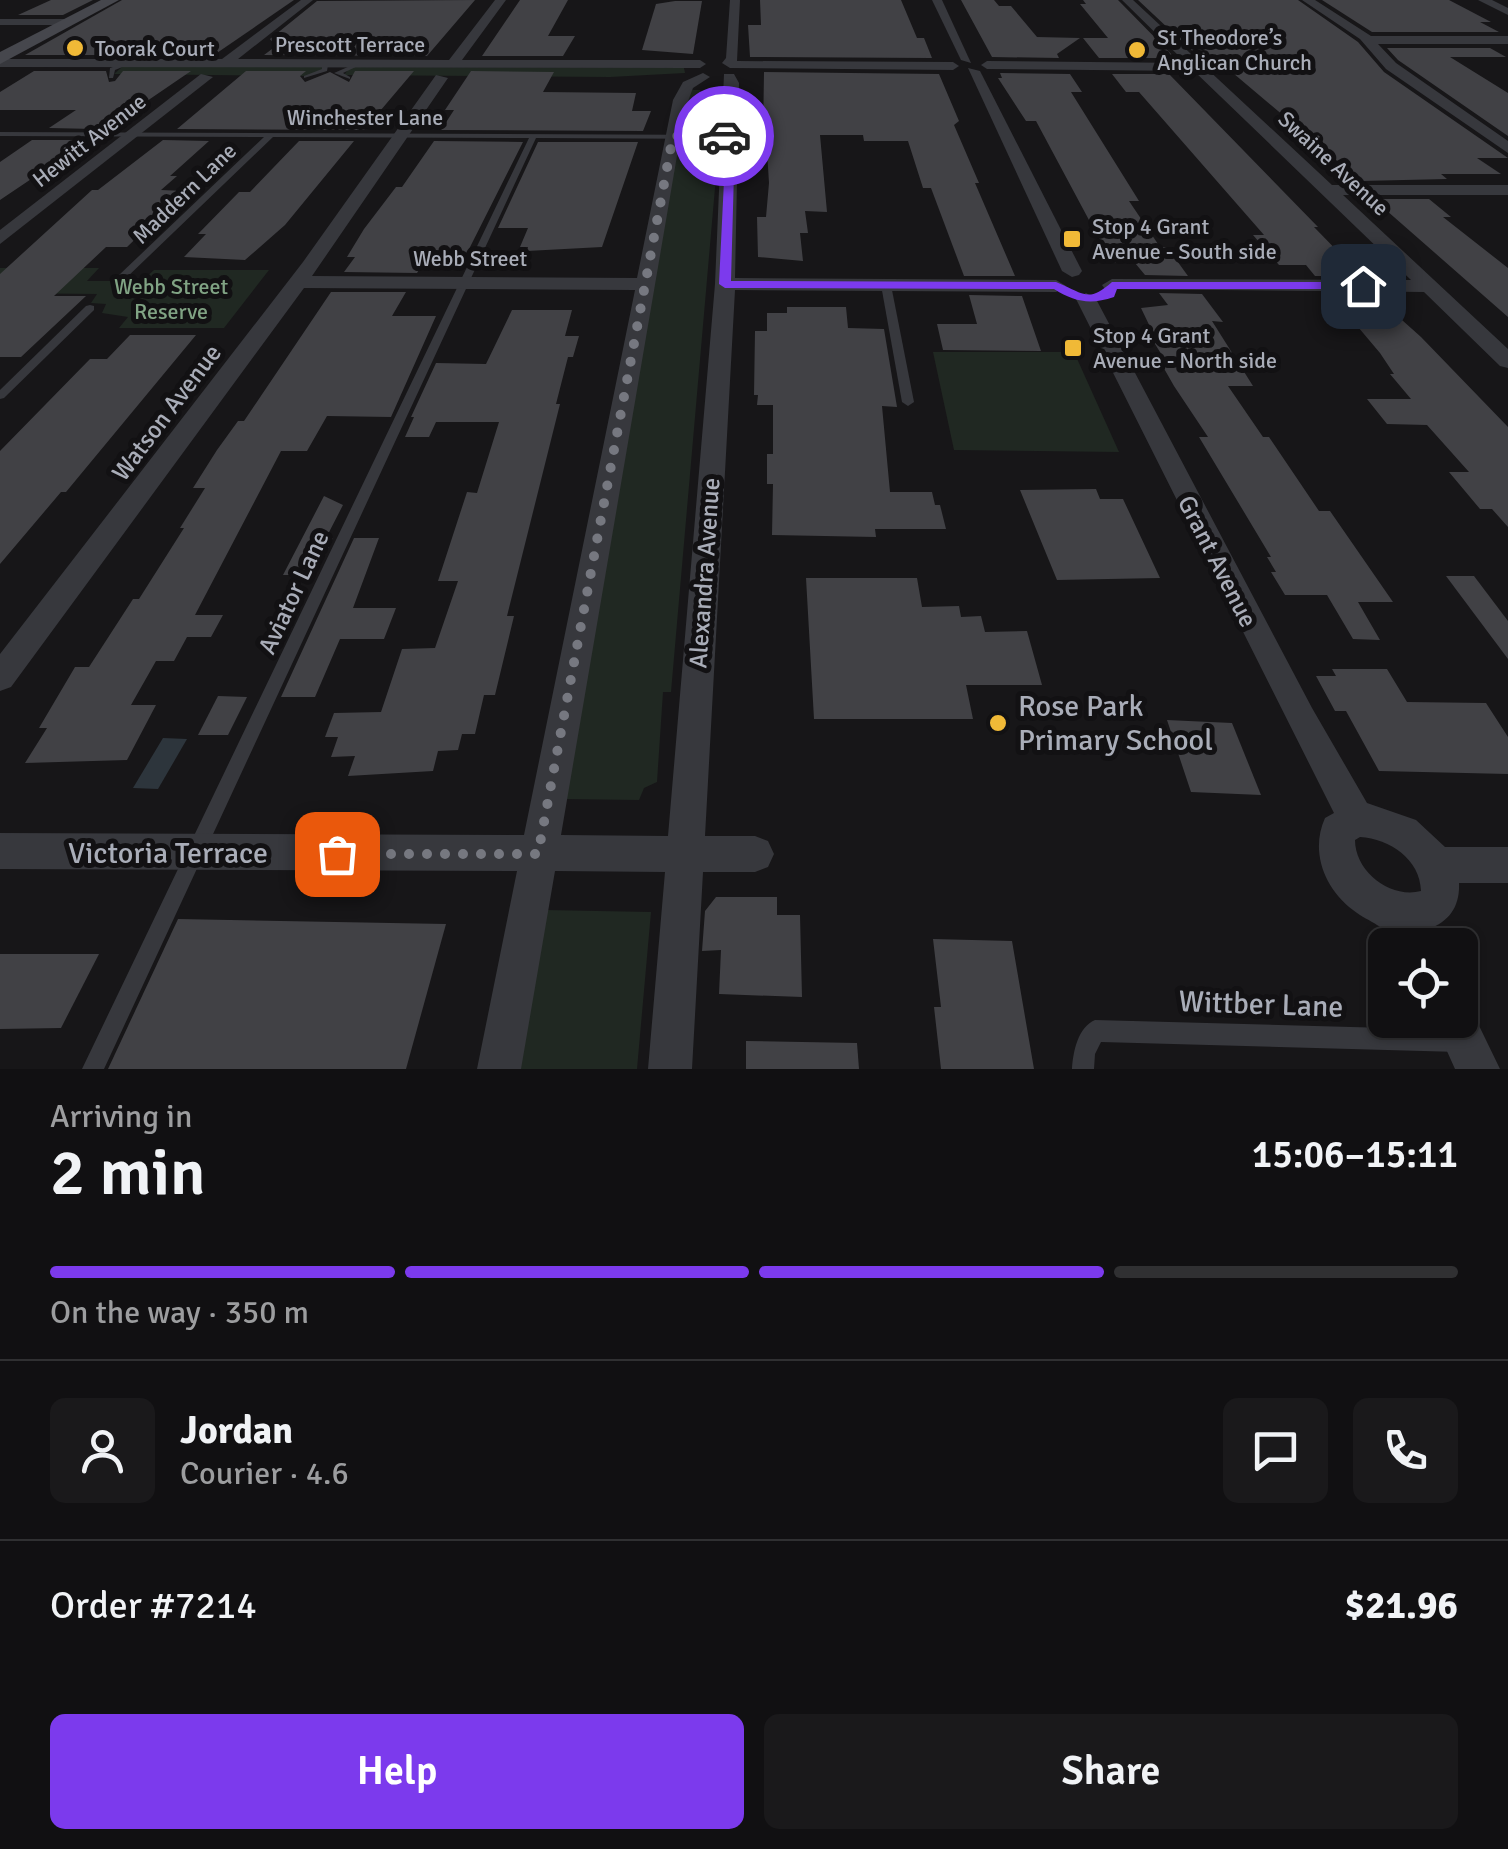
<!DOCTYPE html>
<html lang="en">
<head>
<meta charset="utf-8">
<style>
	:root { --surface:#111012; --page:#1a191b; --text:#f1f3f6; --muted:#9c9d9f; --line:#303032; --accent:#7c3aed }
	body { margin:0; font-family:Signika,sans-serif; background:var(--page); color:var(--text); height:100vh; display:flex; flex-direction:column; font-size:38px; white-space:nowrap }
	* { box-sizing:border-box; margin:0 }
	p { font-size:32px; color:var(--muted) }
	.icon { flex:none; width:55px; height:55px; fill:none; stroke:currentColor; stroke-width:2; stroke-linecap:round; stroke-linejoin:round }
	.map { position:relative; height:1069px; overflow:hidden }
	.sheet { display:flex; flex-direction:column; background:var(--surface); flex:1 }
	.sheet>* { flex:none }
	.controls { position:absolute; left:1368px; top:928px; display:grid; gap:20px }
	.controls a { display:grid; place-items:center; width:110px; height:110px; border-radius:15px; background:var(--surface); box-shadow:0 2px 8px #0004,0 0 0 2px var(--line); font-size:50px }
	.pin { position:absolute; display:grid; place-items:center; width:85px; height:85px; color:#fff; margin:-42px; border-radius:20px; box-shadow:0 5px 15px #0006 }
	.courier { position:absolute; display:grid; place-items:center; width:100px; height:100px; margin:-50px; border:8px solid #7c3aed; border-radius:50%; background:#fff; color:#222; box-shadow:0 2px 12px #0007 }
	.headline em { font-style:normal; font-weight:600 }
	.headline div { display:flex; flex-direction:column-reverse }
	.headline { display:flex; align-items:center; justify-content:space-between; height:170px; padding:0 50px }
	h1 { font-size:65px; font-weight:600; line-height:75px }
	.bar { display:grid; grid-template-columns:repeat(4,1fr); gap:15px 10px; align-content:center; height:120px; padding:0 50px }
	.bar i { height:12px; border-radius:8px; background:var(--line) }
	.bar .active { background:var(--accent) }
	.bar p { grid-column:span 4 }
	.line { display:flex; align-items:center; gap:25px; padding:0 50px; border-top:2px solid var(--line) }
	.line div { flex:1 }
	.round { display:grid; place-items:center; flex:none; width:105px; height:105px; border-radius:15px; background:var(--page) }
	.action { display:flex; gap:20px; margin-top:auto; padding:20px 50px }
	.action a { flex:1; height:115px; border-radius:15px; background:var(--accent); color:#fff; font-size:40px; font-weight:600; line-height:115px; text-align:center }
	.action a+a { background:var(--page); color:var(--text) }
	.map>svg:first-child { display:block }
</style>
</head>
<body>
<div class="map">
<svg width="1508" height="1069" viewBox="0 0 1508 1069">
	<rect width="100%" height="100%" fill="#171618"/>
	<g fill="#202822">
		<path d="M122,67H323V69L308,76L114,74Z"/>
		<path d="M350,67L684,68L685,73L610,77L344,75Z"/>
		<path d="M687,90H700V94L724,91L719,132H681Z"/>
		<path d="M716,139L719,142L671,692H663L657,782L644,788L639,800L563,799L678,140Z"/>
		<path d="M0,268H99L87,281H142L154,270H269L224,328H119L128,317L102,313L106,304L91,303L97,294L0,293Z"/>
		<path d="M933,352H1074L1119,452L954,450Z"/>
		<path d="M545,910L651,912L637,1069H517Z"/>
	</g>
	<path fill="#2d353c" d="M163,738L187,739L158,789L133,788Z"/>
	<g fill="#414145">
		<path d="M51,0H93L63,15H18Z"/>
		<path d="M122,0H294L214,55H25Z"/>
		<path d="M475,0L427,56L264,55L276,46L270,39L317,1Z"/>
		<path d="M520,0H568L548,36H575L563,56H482Z"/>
		<path d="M760,0H901L917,38H924L932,58L750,57L748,25H761Z"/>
		<path d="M961,0H994L999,6H1011L1037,37L1080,38L1057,54L1059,58L992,57Z"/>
		<path d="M1083,0H1118L1175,58H1099L1083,38H1108L1080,4H1086Z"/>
		<path d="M1138,0H1298L1358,42L1384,72L1508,158H1477L1501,174H1441L1447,179L1361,181L1214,57L1200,58Z"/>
		<path d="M1322,0H1449L1491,22H1480L1499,32H1372Z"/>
		<path d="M675,1H702L693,54L642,50L656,4Z"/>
		<path d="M1387,48H1490L1506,57H1450L1508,93V136L1398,60Z"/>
		<path d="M34,71H106L109,82L115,81L123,71H191L128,114L115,113L95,129L49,128L76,110H0V92Z"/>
		<path d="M246,71H306L300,76L305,82L330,72L349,82L355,71H414L364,130L177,129Z"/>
		<path d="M471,71L554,72L543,92L636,93L632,111H651L643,131L441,130L454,110H445Z"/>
		<path d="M764,72L939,74L959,121L954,125L979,183H975L1015,276H964L931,188H923L908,141H864L863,135H820L827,212L805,211L808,233H800L803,261L758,257L757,217H766L769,183L766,135H763Z"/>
		<path d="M1000,73L1070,74L1082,92H1071L1139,201H1129L1160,247H1167L1188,276L1145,275L1135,263H1112L1036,121H1026L998,78H1002Z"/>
		<path d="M1112,74H1169L1318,227H1314L1351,265H1346L1356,276H1315L1306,265H1279L1253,235H1264L1139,92H1126Z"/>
		<path d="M32,140H80L52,161H58L0,200V162Z"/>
		<path d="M163,140L209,141L170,176H177L161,190L185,191L127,247H106L54,296H86L21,357H0V274L92,190H98Z"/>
		<path d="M299,141H354L285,225L245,260L184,257L206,234H198L239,192H250Z"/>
		<path d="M434,141L523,142L462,263H423L417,273L344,272L355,257H347L364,229L396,187H402Z"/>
		<path d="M538,142H638L602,247L527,251L528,247H520L528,228H498Z"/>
		<path d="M1381,199H1429L1451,217H1443L1508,268V317L1378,203H1386Z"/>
		<path d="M331,292H406L392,316H436L391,417L327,416L307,451H281L195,615H223L211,637H187L174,661H156L131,705H156L127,760L25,763L47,728H39L75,667H89L133,599H139L184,528H180L205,488H193L217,450L238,421H244Z"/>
		<path d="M1159,293L1202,294L1223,322L1212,321L1253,386H1228L1263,437H1269L1319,511H1330L1393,602H1358L1380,640L1353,639L1327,595H1285L1271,572H1276L1267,557H1271L1199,437H1208L1174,386L1162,365H1168L1147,331H1152L1141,308L1168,305Z"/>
		<path d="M969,295L1022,296L1041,351L943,350L937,324H977Z"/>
		<path d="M1331,295H1374L1421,337L1508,427V527L1492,509H1480L1449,472H1469L1427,425L1387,424L1367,399H1411L1390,374H1394L1380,353Z"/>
		<path d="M787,307H846L848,328L884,329L897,407L882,406L890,492H932L935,505H940L946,529H875L876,537L772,535L773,484H767V454H773V405H757L758,395H754L755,331H767V313H787Z"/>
		<path d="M512,310H572L565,336H579L573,357H568L556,404H560L507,616H514L495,695H484L475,734H462L458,750L438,751L433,771L348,776L355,756L331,757L338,737H325L334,713L381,712L402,649L435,648L458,581H438L467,492L477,493L499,422H436L429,437H405L414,417H411L436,363L486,364Z"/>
		<path d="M130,335H196L66,492H61L0,564V451L90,359H107Z"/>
		<path d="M1096,489L1100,499H1123L1160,578L1057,580L1020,490Z"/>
		<path d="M324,496L343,505L326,538H333L315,575H283Z"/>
		<path d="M354,538H379L353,608H396L384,639H340L315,697H281Z"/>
		<path d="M1446,576H1474L1508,621V659Z"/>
		<path d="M806,578H917L922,607L959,606L961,617L981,616L985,632L1027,631L1042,685H966L973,719H814Z"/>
		<path d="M1332,669H1387L1407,702L1486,703L1508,737V774L1379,771L1346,711H1335L1316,676H1336Z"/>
		<path d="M218,696L247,697L228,735H198Z"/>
		<path d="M1167,720L1232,723L1261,795L1191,792Z"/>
		<path d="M716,897H777V915H800L802,997L719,994L721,950L702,951L705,911Z"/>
		<path d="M178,919L446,924L406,1069H108Z"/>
		<path d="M933,939L1012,941L1034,1069H941L934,1007H941Z"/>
		<path d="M0,954H99L61,1028L0,1029Z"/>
		<path d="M746,1041L857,1043L859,1069H746Z"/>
	</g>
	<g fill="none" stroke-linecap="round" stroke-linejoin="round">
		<g fill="#37383d" fill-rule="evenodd">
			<path d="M127,62L132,63L115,70L113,78H109L110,68Z"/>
			<path d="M317,62L328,65L327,71L304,78V76L322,69V67L315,65Z"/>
			<path d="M357,63L362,64L343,73L350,77V79L334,73Z"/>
			<path d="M0,132L731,135L735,137L731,139L536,138L104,1069H82L529,138L273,137L124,280L121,281L116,278L118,276L264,137L0,136Z"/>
			<path d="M886,282L891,285L914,402L908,406L902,402L881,285Z"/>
			<path d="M90,305L94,306V310L4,398L0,399V390L86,306Z"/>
			<path d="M1095,1020L1459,1030L1467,1033L1470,1041L1467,1049L1459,1052L1101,1042L1095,1054L1094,1069H1072C1073,1052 1078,1027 1095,1020Z"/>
		</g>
		<g fill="#37383d" fill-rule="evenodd">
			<path d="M301,0H313L238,59L449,60L495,0H506L462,60H700L706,64L700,68L0,67V59H222Z"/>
			<path d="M730,0H740L737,61L953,62L959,66L953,70L730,68L722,63L726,58Z"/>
			<path d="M932,0H942L971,63L961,60Z"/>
			<path d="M1122,0H1133L1332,185H1508V195H1343L1508,349V368L1500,366L1424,292L1105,289L1102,285L1112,279L1411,280L1194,71L987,69L981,65L987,61L1186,63Z"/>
			<path d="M1302,0H1315L1371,36H1508V44H1378L1396,63L1508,141V153L1386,69L1360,39Z"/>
			<path d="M1478,0H1492L1508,8V15Z"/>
			<path d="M0,19H70L76,22L70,25H0Z"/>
			<path d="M968,68L980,71L1082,271L1079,275L1072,277L1062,271Z"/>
			<path d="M703,73L710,77L693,88L685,109L561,835L668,836L715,284L724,74H734L739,83L735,278L1056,280L1066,286L1056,292L735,290L705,836H755L768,841L774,854L768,867L755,872H703L692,1069H648L665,872L555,871L521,1069H477L517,871L0,869V833L524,835L635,290L304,288L11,687L0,691V654L303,262L436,75L448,78L312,276L637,278L673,100L683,82Z"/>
			<path d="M201,74L213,77L0,244V230Z"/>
			<path d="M1086,293L1096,299L1312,708L1367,803L1416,820L1445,847H1508V883H1459C1460,906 1450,921 1429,929L1436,945H1395C1385,924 1371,924 1353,910C1324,888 1310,851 1325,818L1334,813L1076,299ZM1360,837C1390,839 1420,859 1421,891C1391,899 1355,872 1355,840Z"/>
			<path d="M1460,1001L1469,1005L1500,1069H1455L1433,1020H1460Z"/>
		</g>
		<path fill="#46474d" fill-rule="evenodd" d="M101,0H119L0,64V52Z"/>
	</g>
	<path fill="#7c3aed" d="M724,134L735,136L731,281L1056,282C1085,294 1088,303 1112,282H1363L1369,286L1363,289H1117L1114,297C1090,305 1075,302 1054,289L725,288L719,284L726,139L720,136Z"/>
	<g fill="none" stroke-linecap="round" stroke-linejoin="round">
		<path stroke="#767880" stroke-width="10" stroke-dasharray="0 18" d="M337,854H538L673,136H724"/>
	</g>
	<g fill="#f0b937" stroke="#121113" stroke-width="4">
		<circle cx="75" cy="48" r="10"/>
		<circle cx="1137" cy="50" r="10"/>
		<rect x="1062" y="229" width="20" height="20" rx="5"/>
		<rect x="1063" y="338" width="20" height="20" rx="5"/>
		<circle cx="998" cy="723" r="10"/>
	</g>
	<g text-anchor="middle" stroke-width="10" stroke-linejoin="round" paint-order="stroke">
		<g font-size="22" fill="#a9adb8" stroke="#121113" text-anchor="start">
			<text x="1157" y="45">St Theodore’s<tspan x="1157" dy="25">Anglican Church</tspan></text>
			<text x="95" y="56">Toorak Court</text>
			<text x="1092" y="234">Stop 4 Grant<tspan x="1092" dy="25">Avenue - South side</tspan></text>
			<text x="1093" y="343">Stop 4 Grant<tspan x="1093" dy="25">Avenue - North side</tspan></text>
		</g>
		<g font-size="22" fill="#a9adb8" stroke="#121113">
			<text x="350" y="52">Prescott Terrace</text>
			<text x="365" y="125">Winchester Lane</text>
			<text transform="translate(89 140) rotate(-38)" y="8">Hewitt Avenue</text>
			<text transform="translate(1334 163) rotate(43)" y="8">Swaine Avenue</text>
			<text transform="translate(184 193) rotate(-44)" y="8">Maddern Lane</text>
			<text x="470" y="266">Webb Street</text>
		</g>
		<g font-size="22" fill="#80a384" stroke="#121113">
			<text x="171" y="294">Webb Street<tspan x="171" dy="25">Reserve</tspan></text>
		</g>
		<g font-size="25" fill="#a9adb8" stroke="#121113">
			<text transform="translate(166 412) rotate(-53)" y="9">Watson Avenue</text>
			<text transform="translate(1218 561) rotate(63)" y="9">Grant Avenue</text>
			<text transform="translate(704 573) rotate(-86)" y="9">Alexandra Avenue</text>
			<text transform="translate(293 592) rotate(-65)" y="9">Aviator Lane</text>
		</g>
		<g font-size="30" fill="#a9adb8" stroke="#121113" text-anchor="start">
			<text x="1018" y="716">Rose Park<tspan x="1018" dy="34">Primary School</tspan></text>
		</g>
		<g font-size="30" fill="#a9adb8" stroke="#121113">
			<text x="168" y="863">Victoria Terrace</text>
			<text transform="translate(1261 1004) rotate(2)" y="10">Wittber Lane</text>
		</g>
	</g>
</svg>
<div class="controls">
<a><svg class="icon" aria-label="locate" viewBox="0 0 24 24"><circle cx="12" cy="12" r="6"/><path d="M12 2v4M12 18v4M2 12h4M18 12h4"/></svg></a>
</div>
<div class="pin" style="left:337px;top:854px;background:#ea580c"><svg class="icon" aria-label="bag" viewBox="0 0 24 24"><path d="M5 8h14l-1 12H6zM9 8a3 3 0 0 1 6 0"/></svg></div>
<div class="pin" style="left:1363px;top:286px;background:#1f2937"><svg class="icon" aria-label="home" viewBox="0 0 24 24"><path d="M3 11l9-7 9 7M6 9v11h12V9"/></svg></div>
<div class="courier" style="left:724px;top:136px"><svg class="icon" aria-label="car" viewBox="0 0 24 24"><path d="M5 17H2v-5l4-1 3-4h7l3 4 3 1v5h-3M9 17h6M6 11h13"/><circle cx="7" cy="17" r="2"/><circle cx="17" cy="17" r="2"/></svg></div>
</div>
<section class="sheet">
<div class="headline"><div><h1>2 min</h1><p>Arriving in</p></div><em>15:06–15:11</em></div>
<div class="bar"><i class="active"></i><i class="active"></i><i class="active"></i><i></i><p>On the way · 350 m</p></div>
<div class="line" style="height:180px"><a class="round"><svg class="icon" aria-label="person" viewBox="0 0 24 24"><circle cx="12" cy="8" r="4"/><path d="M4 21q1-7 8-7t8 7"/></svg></a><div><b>Jordan</b><p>Courier · 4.6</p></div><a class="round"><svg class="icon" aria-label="chat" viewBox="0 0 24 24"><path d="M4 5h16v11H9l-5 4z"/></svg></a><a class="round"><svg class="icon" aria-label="phone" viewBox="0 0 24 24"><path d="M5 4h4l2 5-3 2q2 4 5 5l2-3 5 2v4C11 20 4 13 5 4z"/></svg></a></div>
<div class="line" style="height:130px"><div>Order #7214</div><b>$21.96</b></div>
<div class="action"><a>Help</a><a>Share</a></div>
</section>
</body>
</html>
